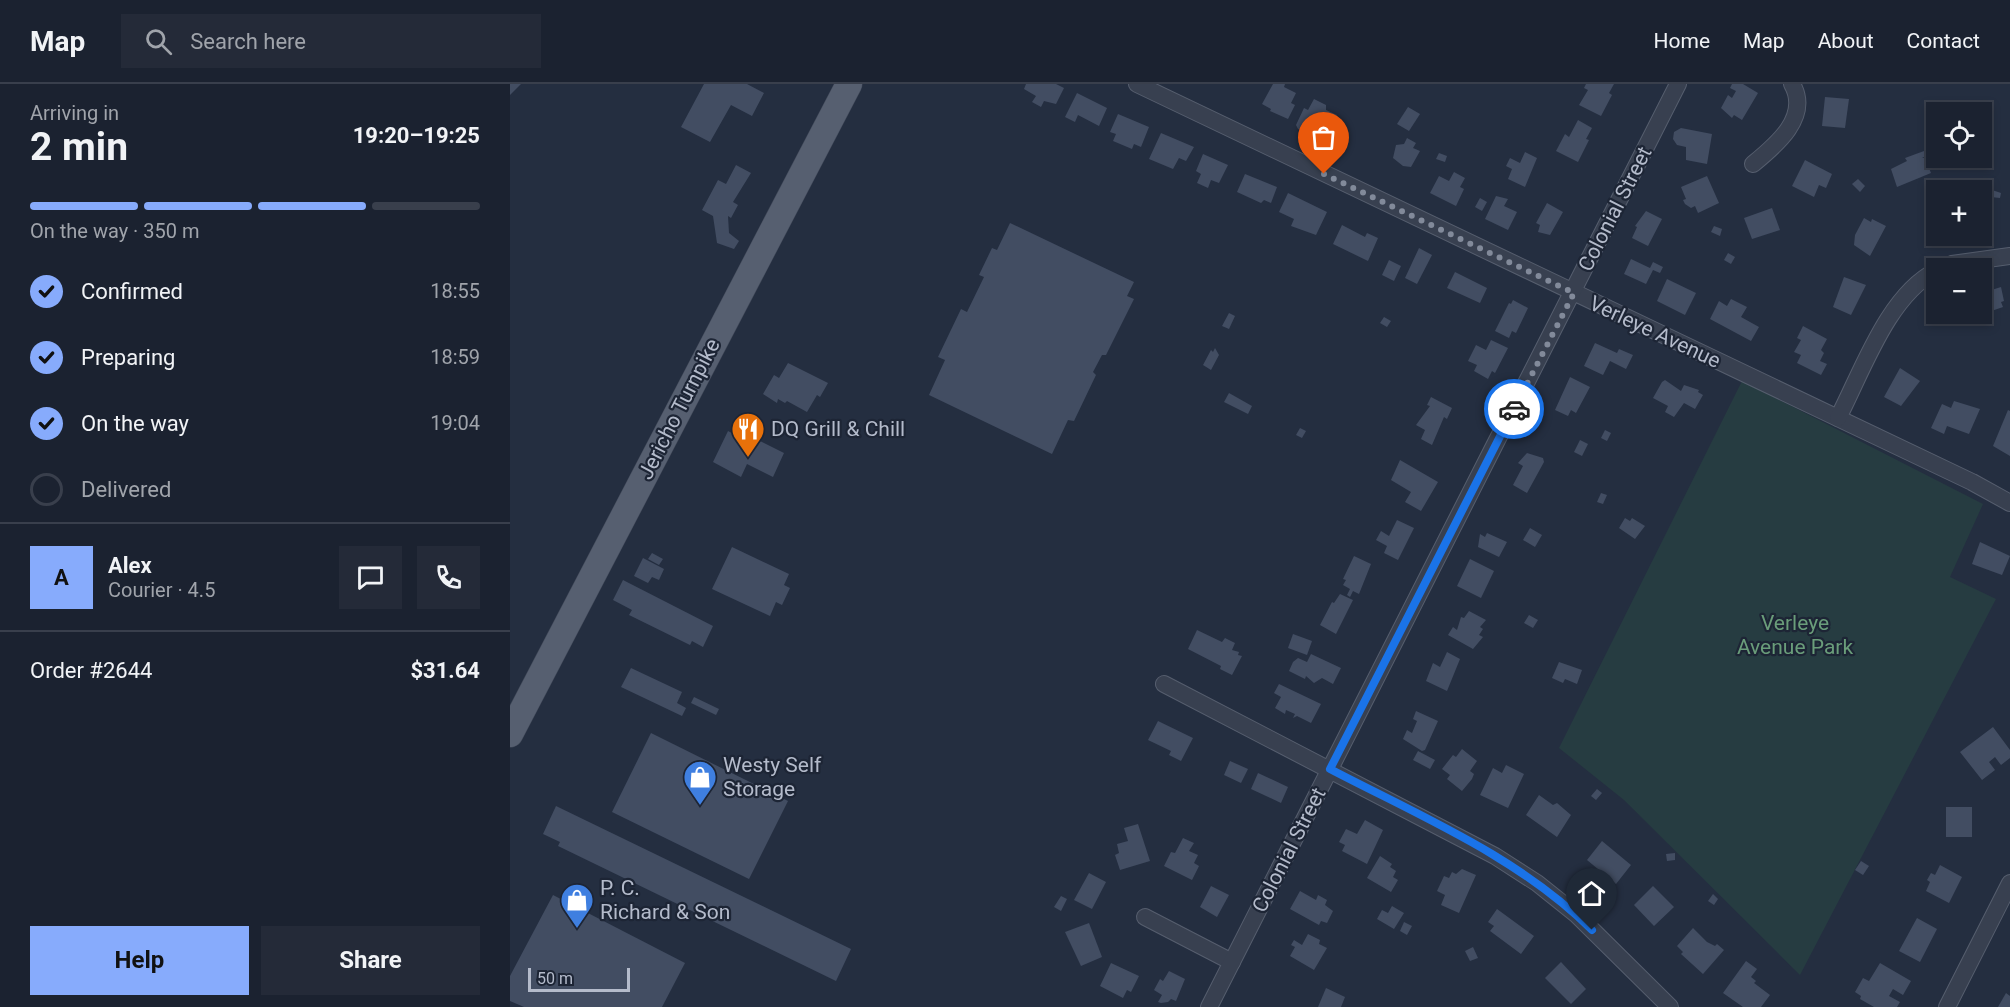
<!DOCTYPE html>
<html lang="en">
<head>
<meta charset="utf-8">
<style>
	:root { --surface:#1b2230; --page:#242a38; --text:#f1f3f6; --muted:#a0a4ab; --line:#393f4c; --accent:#87abfc }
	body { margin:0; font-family:Roboto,sans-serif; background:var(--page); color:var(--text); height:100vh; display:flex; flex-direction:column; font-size:22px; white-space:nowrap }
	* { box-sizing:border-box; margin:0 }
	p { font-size:20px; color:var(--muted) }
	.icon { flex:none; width:33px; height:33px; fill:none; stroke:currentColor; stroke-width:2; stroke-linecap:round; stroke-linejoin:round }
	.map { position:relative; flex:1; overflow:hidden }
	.side { display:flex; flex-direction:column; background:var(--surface); width:510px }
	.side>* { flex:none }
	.buttons { position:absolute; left:1416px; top:18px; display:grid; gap:12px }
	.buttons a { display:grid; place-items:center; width:66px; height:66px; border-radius:0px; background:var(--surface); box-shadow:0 3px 9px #0003,0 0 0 2px var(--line); font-size:30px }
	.scale { position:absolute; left:18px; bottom:15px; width:102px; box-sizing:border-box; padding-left:6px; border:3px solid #b4bbcb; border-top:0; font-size:16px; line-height:21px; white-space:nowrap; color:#b4bbcb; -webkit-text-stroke:4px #1d2535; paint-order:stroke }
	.pin { position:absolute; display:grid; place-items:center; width:51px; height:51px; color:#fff; margin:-62px -26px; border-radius:50% 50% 50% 0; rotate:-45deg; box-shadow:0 0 6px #0007 }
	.pin .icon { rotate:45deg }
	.courier { position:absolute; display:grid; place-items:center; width:60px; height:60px; margin:-30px; border:4px solid #1a73e8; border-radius:50%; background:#fff; color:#222; box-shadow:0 2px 8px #0007 }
	.overview em { font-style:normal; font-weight:700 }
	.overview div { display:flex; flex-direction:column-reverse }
	.overview { display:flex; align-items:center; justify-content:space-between; height:102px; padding:0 30px }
	h1 { font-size:39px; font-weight:700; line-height:45px }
	.bar { display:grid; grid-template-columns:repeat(4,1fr); gap:9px 6px; align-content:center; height:72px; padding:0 30px }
	.bar i { height:8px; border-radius:4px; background:var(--line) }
	.bar .active { background:var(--accent) }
	.bar p { grid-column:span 4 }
	.line { display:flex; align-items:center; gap:15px; padding:0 30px; border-top:2px solid var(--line) }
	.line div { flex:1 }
	.round { display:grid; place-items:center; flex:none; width:63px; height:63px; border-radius:0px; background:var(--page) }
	ol { padding:0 30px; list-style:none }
	li { display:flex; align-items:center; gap:18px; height:66px }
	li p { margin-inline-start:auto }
	li .icon { padding:6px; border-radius:50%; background:var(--accent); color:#111; stroke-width:4 }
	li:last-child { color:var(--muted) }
	li i { width:33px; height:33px; border:3px solid var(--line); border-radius:50% }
	.primary-button { display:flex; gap:12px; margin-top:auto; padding:12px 30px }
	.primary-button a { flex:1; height:69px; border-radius:0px; background:var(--accent); color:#111; font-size:24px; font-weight:700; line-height:69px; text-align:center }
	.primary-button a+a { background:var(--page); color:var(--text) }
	header { display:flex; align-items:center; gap:36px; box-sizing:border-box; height:84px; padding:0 30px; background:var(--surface); border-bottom:2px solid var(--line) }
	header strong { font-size:28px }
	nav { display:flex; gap:33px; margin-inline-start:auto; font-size:21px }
	.search { width:420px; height:54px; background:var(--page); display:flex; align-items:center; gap:15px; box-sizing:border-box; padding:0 21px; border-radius:0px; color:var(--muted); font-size:22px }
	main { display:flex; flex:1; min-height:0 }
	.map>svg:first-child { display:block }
</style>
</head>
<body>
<header>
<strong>Map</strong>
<div class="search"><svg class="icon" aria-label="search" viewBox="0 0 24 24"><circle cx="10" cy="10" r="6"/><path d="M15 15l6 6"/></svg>Search here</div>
<nav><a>Home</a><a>Map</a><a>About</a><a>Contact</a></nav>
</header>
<main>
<section class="side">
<div class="overview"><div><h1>2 min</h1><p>Arriving in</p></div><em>19:20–19:25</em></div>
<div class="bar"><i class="active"></i><i class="active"></i><i class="active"></i><i></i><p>On the way · 350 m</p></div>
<ol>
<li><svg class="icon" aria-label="check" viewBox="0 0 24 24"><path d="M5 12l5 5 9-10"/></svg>Confirmed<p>18:55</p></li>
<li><svg class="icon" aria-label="check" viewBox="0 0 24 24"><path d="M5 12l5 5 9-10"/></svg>Preparing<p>18:59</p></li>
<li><svg class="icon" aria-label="check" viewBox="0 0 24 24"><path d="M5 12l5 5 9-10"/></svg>On the way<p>19:04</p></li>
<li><i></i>Delivered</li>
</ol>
<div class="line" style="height:108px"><b class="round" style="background:var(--accent);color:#111">A</b><div><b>Alex</b><p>Courier · 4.5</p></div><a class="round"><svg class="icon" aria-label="chat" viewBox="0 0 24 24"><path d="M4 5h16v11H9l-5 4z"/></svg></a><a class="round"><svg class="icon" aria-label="phone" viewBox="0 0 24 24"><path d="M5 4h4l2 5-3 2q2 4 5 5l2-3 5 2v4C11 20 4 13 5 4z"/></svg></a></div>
<div class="line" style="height:78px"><div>Order #2644</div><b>$31.64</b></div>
<div class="primary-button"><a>Help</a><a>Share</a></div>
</section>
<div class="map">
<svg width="1500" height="923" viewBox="0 0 1500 923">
	<rect width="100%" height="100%" fill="#242e40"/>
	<path fill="#263c41" d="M1232,297L1473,420L1440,493L1486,515L1290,891L1114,716L1049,664Z"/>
	<g fill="#424d62">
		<path d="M0,0H11L0,11Z"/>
		<path d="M194,0H237L254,9L242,32L221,21L200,58L171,43Z"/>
		<path d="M516,0H546L554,4L546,20L534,17L531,23L522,18L526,12L514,5Z"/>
		<path d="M763,0H775L774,3L786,9L781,19L785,21L778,35L760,27L761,25L752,20Z"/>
		<path d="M1076,0H1104L1099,9L1102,11L1091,32L1069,21L1078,6L1074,4Z"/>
		<path d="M1222,0H1233L1248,9L1232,36L1224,31L1222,34L1211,24L1218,11L1222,14L1226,7L1220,4Z"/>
		<path d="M567,9L597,24L589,42L568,31L565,38L555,33Z"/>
		<path d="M1315,13L1339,15L1335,44L1312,42Z"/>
		<path d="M804,15L816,21V26L827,31L823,37L832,41L823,59L814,54L813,57L788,45L786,41L794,24L798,26Z"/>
		<path d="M898,23L910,30L899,47L887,40Z"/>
		<path d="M608,30L639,43L631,63L624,60L622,65L603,57L606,50L600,48Z"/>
		<path d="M1068,36L1082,44L1076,55L1079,56L1068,78L1046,67L1055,50L1059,53Z"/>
		<path d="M1171,44L1202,50L1197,80L1176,76V63L1167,61L1163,55L1164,48Z"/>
		<path d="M651,49L684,63L676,77L669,74L663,85L639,75Z"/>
		<path d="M897,54L906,59L903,64L910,67L901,83L893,82L883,74L886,61L894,60Z"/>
		<path d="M1414,67L1416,72L1412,74H1415L1421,89L1387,103L1381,85L1397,77L1395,74Z"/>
		<path d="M1015,68L1027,74L1015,103L998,95L1002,85L996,82L1000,74L1010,79Z"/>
		<path d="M929,69L937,72L935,78L926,75Z"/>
		<path d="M693,70L718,81L709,99L701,96L698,104L687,99L691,90L686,87Z"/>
		<path d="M1295,76L1322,90L1316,104L1309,101L1304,113L1282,102Z"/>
		<path d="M226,81L241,89L223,118L228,121L221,134L218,132L219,149L229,157L224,165L207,159L203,132L192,126L208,96L216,100Z"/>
		<path d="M944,88L955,94L950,103L954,105L946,122L920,109L929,92L939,97Z"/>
		<path d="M735,90L767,103L761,119L754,116L751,119L727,108Z"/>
		<path d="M1197,92L1209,119L1188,129L1185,122L1181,124L1175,120L1173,116L1176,115L1171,103Z"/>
		<path d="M1348,95L1355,102L1350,108L1342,100Z"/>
		<path d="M1464,95L1480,97L1479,105L1491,109L1490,114L1481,113L1480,120L1472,119V106H1446L1447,97H1464Z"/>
		<path d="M778,109L817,128L806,151L781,142L784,135L769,128Z"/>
		<path d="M986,112L998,115L994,122L1007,128L998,146L975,135Z"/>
		<path d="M970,114L977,118L972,127L965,123Z"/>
		<path d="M1037,119L1053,128L1040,151L1028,148L1030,141L1026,139Z"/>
		<path d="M1262,124L1270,146L1242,155L1234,134Z"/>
		<path d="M1136,127L1152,135L1138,162L1122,154L1127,143L1125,142Z"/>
		<path d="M1354,134L1361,138L1362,135L1376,142L1360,172L1344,161L1345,151Z"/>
		<path d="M500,139L624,198L617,212L624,215L596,271H592L583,288L586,291L564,337L558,336L542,370L419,311L435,276L428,273L451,225L457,228L474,193L469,191L482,164L487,166Z"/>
		<path d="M832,141L855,153L857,149L868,154L858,177L823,160Z"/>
		<path d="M1204,142L1212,145L1210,152L1201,148Z"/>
		<path d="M909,164L922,171L907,200L895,194Z"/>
		<path d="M1218,169L1225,173L1221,180L1214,176Z"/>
		<path d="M1121,175L1140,184L1143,178L1153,183L1150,189L1143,186L1136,200L1114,190Z"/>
		<path d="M879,176L891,182L884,197L872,191Z"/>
		<path d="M945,188L977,204L970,219L937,204Z"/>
		<path d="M1334,193L1356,201L1341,231L1323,223Z"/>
		<path d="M1157,195L1186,209L1175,231L1147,217Z"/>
		<path d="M1491,203L1494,217L1491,218L1493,223L1464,233L1463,230H1472V209Z"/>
		<path d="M1221,215L1237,223L1231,233L1249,243L1241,257L1200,235L1209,217L1217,222Z"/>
		<path d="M1003,216L1018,224L1006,249L1002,247L999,254L985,247L999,219L1001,220Z"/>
		<path d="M719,229L725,232L719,245L712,242Z"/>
		<path d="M874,233L881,237L877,243L870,239Z"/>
		<path d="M1293,242L1317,255L1311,266L1314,269L1310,277L1317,280L1311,291L1287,279L1291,271L1284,268L1291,256L1287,254Z"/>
		<path d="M981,256L998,264L985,289L982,287L978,295L964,287L967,281L958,277L966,261L976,266Z"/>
		<path d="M1085,259L1107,269L1109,265L1123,271L1116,285L1100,277L1093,291L1074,282Z"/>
		<path d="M705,264L709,271L701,286L693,281L701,266L703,268Z"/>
		<path d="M278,279L318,299L310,313L307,311L297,328L277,317L275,319L268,315L267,319L253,310L264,291L269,294Z"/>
		<path d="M1390,284L1410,297L1391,322L1374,313Z"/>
		<path d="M1060,293L1080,303L1066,329L1061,326L1058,332L1045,326Z"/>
		<path d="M1155,296L1171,307L1174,301L1189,306L1188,308L1193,311L1185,325L1174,319L1164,333L1155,328L1158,322L1143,314L1152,298Z"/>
		<path d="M719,309L742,322L738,330L714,318Z"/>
		<path d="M921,313L942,324L937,335L934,333L922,361L911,355L915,346L906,341L920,322L917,321Z"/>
		<path d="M1444,317L1470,325L1459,350L1437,342L1434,350L1421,344L1432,320L1441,324Z"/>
		<path d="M1498,326L1500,327V372L1483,362Z"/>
		<path d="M790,344L796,347L792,354L786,351Z"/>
		<path d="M1095,346L1101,349L1097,357L1091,354Z"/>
		<path d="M218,347L229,353L232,348L274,369L263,393L237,380L231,393L203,378Z"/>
		<path d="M1070,356L1078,360L1072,372L1064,368Z"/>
		<path d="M1017,369L1033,374L1034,378L1017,409L1003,401L1013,382L1008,379Z"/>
		<path d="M890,376L928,398L911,427L895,418L901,408L881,396Z"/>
		<path d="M1091,409L1097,411L1093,420L1087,418Z"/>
		<path d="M1115,434L1120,437L1122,434L1135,442L1125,455L1109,444Z"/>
		<path d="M887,436L904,444L888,476L874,469L877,462L866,456L871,447L879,452Z"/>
		<path d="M1020,444L1032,451L1025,463L1013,456Z"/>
		<path d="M977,449L997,458L989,473L968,463L970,450L975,453Z"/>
		<path d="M1470,458L1500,472L1492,491L1462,480Z"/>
		<path d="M222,463L279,490L274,501L280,504L272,521L266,518L260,532L202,505Z"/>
		<path d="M142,469L153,475L149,481L138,475Z"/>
		<path d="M844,472L861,480L849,510L843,507L840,513L837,511L840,505L833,501L836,496L833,495Z"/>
		<path d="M133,474L154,485L149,496L142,493L138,499L124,492Z"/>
		<path d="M960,475L984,487L971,514L947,502Z"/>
		<path d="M113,496L203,542L193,563L182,557L180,561L119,531L122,526L103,516Z"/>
		<path d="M830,510L843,516L826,550L810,541L822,518L824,519Z"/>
		<path d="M959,527L976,536L970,543L973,545L969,551L973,553L963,565L938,551L943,543L947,546L951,533L954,534Z"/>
		<path d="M1019,531L1028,536L1023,544L1014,539Z"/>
		<path d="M687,546L712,558L715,554L725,559L722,566L729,568L728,571L732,572L722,591L710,585L711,582L678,565Z"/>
		<path d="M783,550L802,557L797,571L778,564Z"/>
		<path d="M937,568L950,575L937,607L916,597L923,579L930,583Z"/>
		<path d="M801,570L831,584L823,600L812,594L804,599L796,592L795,595L779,587L783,578L788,574L797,578Z"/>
		<path d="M1049,578L1072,586L1067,600L1055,595L1053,599L1042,594Z"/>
		<path d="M121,584L172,608L167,619L176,624L172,632L111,603Z"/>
		<path d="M769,600L811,620L801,639L787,632L783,634L785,630L776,626L775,630L765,624L771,613L764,609Z"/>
		<path d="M184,613L209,625L206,631L181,619Z"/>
		<path d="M906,627L928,637L915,666L912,667L893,655L897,646L902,649L907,637L903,635Z"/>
		<path d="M648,637L683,654L671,677L659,671L661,667L638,656Z"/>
		<path d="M1483,643L1500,666V674L1491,681L1485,673L1479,678L1485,686L1472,696L1450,668Z"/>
		<path d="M141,649L278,717L239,795L102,728Z"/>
		<path d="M952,665L967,677L960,687L964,690L962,695L952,707L937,695L940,691L932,685L943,671L946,673Z"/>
		<path d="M908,667L925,676L920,685L903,676Z"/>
		<path d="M720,677L738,685L731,699L714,691Z"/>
		<path d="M996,681L1014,690L998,724L970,711L983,684L992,689Z"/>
		<path d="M748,689L778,703L771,719L741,705Z"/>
		<path d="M1087,705L1092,709L1086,716L1081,712Z"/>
		<path d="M1029,711L1043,721L1047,719L1061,731L1047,753L1016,731Z"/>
		<path d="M46,722L341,865L326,897L48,762L50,758L33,750Z"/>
		<rect x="1436" y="723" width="26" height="30"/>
		<path d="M855,736L873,746L857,780L832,767L835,761L829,758L836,745L847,750Z"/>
		<path d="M628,740L640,777L610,786L605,771L609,769L607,760L618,757L614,744Z"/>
		<path d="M673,754L684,759L679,767L688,771L684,779L689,782L682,796L654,782L661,768L665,769Z"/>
		<path d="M1092,757L1121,781L1106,800L1077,776Z"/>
		<path d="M1165,769V776L1157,777L1156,770Z"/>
		<path d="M870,772L882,780L880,783L886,787L883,793L888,796L881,808L857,794Z"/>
		<path d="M1351,777L1359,782L1353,791L1345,786Z"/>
		<path d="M1430,781L1452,793L1439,819L1416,807L1420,798L1417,796L1421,789L1425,791Z"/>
		<path d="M952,785L966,791L949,829L931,821L935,811L927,807L934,792L939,794L942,788L946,790Z"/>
		<path d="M579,789L596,798L582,825L564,816Z"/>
		<path d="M701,802L719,811L707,833L690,823Z"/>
		<path d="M1143,802L1164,823L1144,842L1124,821Z"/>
		<path d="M790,807L806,816L808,811L817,816L815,821L823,827L817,839L811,837L809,841L780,825Z"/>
		<path d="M1203,810L1208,815L1204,821L1198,817Z"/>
		<path d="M43,811L175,879L152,923H14L0,917V892Z"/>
		<path d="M551,812L557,815L551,827L544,823Z"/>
		<path d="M882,822L894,829L884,845L867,835L872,826L878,829Z"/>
		<path d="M987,825L1024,852L1011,870L980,847L984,842L978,838Z"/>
		<path d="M1407,834L1427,845L1410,878L1389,867Z"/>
		<path d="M894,838L902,842L897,851L890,847Z"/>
		<path d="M579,839L592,873L571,882L555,848Z"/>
		<path d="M1183,844L1197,858L1205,862L1207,860L1214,866L1193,890L1171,870L1173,868L1167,862Z"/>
		<path d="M798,850L810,856L809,860L817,864L804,886L780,872L785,863L781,861L784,856L792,861Z"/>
		<path d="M963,863L968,874L960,877L955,867Z"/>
		<path d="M1236,877L1247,885L1241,893L1246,897L1244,899L1260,911L1251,923H1233L1213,909Z"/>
		<path d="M1051,878L1076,905L1061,920L1035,894Z"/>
		<path d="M601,879L629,892L621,908L617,906L613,914L590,902Z"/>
		<path d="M1370,879L1401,897L1393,911L1383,905L1379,912L1390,918L1387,923H1364L1350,915L1351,912L1345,908L1353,894L1359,897Z"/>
		<path d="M659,887L675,895L666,917L661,915L658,918L651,919L648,918L652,911L644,906L650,895L653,897Z"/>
		<path d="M816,904L835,913L831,923H808Z"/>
		<path d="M1496,909L1500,912V923H1488Z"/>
	</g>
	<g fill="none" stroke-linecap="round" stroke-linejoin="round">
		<defs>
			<g id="street">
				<path d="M627,0L1462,398L1500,419"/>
				<path d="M1243,80C1265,62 1301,33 1282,0"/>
				<path d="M1432,184L1442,180L1500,172"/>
				<path d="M1328,334C1352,288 1378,211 1426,187"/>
				<path d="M654,600L985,772L1027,799L1067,831L1160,923"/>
				<path d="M635,833L722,878"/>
				<path d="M699,923L1168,0"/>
				<path d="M1437,923L1500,799"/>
			</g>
			<path id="primary" d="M0,650L339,0"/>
		</defs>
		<use href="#street" stroke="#565e6e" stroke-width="18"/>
		<use href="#primary" stroke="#414959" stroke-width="27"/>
		<use href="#street" stroke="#384050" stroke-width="16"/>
		<use href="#primary" stroke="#565f70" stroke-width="26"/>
	</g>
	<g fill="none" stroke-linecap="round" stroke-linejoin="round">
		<path stroke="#828a9a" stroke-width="6" stroke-dasharray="0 10.8" d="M814,90L1064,209L1004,325"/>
		<path stroke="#1a73e8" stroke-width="8" d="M1004,325L820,685C910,732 1009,773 1082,846"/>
	</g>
	<defs>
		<symbol id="restaurant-pin" viewBox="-11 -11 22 30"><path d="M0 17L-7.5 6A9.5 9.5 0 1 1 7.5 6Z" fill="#e8710a" stroke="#1d2535"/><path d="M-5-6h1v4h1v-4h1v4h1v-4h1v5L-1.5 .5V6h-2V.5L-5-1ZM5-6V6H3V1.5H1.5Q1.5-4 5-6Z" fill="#fff"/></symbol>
		<symbol id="shop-pin" viewBox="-11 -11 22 30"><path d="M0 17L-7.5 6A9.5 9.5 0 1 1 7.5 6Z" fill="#3f7fe0" stroke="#1d2535"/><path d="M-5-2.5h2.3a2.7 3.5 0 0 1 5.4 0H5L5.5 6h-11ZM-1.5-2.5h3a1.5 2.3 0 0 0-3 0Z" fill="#fff"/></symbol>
	</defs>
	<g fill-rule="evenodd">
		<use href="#restaurant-pin" x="219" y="326" width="38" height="52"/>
		<use href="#shop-pin" x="171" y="674" width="38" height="52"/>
		<use href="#shop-pin" x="48" y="797" width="38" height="52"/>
	</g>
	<g text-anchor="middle" stroke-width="4.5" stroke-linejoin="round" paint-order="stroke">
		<g font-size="21" fill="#b4bbcb" stroke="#1d2535">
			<text transform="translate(1105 125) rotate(-63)" y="7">Colonial Street</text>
			<text transform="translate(1145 248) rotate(25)" y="7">Verleye Avenue</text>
			<text transform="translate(169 325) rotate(-63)" y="7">Jericho Turnpike</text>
			<text transform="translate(779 766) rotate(-63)" y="7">Colonial Street</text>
		</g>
		<g font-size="21" fill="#b4bbcb" stroke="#1d2535" text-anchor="start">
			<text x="261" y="352">DQ Grill &amp; Chill</text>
			<text x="213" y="688">Westy Self<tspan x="213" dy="24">Storage</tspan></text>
			<text x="90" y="811">P. C.<tspan x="90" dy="24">Richard &amp; Son</tspan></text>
		</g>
		<g font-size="21" fill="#6a9d7a" stroke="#1d2535">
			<text x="1285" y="546">Verleye<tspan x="1285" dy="24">Avenue Park</tspan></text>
		</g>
	</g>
</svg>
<div class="buttons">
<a><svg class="icon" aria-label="locate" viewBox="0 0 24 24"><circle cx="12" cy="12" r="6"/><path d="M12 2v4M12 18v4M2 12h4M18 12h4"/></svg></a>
<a>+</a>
<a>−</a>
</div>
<div class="scale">50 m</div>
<div class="pin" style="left:814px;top:90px;background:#ea580c"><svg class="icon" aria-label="bag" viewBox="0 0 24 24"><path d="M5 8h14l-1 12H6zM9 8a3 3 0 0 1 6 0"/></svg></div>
<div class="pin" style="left:1082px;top:846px;background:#1f2937"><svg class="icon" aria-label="home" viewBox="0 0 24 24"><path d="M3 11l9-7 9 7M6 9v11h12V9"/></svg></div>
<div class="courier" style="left:1004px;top:325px"><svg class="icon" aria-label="car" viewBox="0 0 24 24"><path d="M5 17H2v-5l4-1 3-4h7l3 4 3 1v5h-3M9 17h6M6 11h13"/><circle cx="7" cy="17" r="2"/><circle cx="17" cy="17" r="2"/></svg></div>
</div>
</main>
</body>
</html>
